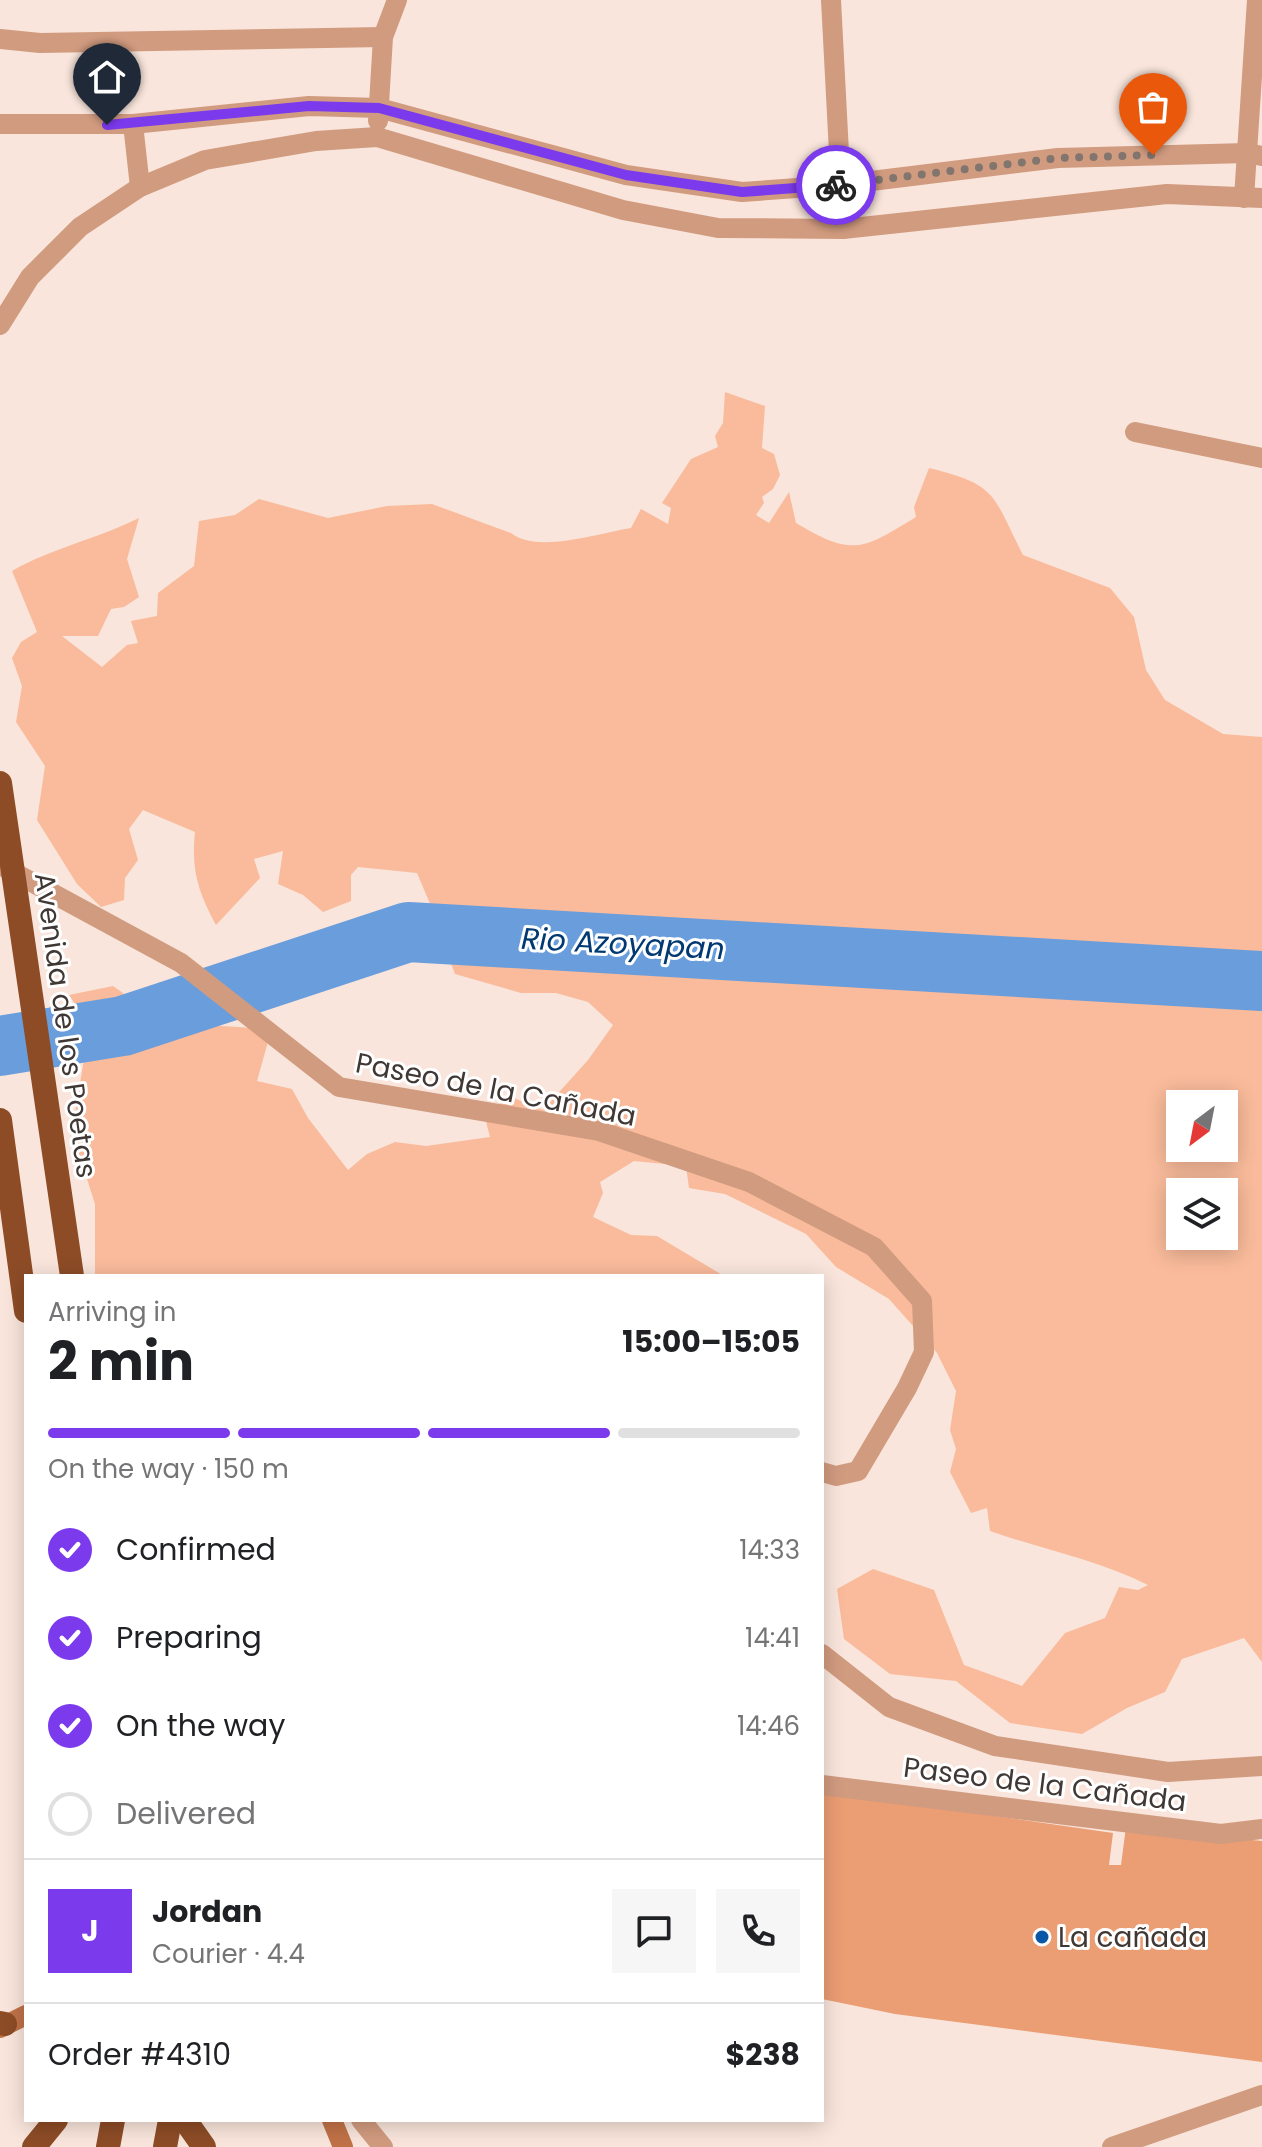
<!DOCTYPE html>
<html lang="en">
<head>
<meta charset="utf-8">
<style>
	:root { --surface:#fff; --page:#f6f6f6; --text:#202124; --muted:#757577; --line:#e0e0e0; --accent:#7c3aed }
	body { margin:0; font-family:Poppins,sans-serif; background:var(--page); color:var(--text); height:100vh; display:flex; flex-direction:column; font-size:30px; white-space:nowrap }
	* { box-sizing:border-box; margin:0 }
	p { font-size:26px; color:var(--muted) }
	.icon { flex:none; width:44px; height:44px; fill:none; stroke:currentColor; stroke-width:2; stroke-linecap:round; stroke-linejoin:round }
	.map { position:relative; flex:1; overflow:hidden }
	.panel { position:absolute; left:24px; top:1274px; width:800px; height:848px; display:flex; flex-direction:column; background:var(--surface); border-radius:0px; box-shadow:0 4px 20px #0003 }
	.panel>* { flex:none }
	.needle { width:52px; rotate:212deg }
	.tools { position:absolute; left:1166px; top:1090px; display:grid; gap:16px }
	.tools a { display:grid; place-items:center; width:72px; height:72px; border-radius:0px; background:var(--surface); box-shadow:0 4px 20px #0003; font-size:40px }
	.pin { position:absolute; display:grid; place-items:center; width:68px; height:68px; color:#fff; margin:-82px -34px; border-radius:50% 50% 50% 0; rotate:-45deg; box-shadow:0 0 8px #0007 }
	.pin .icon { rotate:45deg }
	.courier { position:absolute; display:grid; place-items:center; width:80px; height:80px; margin:-40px; border:6px solid #7c3aed; border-radius:50%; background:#fff; color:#222; box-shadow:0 2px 10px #0007 }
	.summary em { font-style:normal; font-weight:700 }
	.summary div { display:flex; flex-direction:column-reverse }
	.summary { display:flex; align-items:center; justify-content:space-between; height:136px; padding:0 24px }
	h1 { font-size:52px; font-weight:700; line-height:60px }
	.bar { display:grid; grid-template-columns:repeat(4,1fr); gap:12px 8px; align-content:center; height:96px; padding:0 24px }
	.bar i { height:10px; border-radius:6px; background:var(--line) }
	.bar .selected { background:var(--accent) }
	.bar p { grid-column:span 4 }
	.line { display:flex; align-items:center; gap:20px; padding:0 24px; border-top:2px solid var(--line) }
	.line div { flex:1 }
	.round { display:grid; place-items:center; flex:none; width:84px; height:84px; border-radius:0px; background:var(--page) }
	ol { padding:0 24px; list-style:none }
	li { display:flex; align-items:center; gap:24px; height:88px }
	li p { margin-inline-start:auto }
	li .icon { padding:8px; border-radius:50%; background:var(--accent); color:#fff; stroke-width:4 }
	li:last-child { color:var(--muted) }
	li i { width:44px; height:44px; border:4px solid var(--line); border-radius:50% }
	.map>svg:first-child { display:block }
</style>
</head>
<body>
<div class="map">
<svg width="1262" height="2147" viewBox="0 0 1262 2147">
	<rect width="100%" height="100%" fill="#f9e5db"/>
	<path fill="#f9bb9b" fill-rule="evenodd" d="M725,392L765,406L762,448L774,454L780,475L773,489L762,497L764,503L756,515L769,523L789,492L796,523C853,557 862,550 916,517L914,507L929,468C999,485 992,495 1023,555L1110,588L1134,617L1146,670L1165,700L1223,734L1262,737V1662L1244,1638L1182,1659L1165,1692L1127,1708L1082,1734L1010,1723L956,1681L890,1674L844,1639L837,1589L873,1569L934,1590L964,1665L1022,1686L1065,1633L1105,1618L1119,1587L1138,1590L1148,1585C1098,1560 1044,1550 990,1531L987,1508L971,1513L950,1472L956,1449L950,1430L956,1391L937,1353L889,1299L836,1267L806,1234L725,1194L689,1188L686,1166L634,1161L600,1182L603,1193L593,1217L631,1235L657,1236L724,1276H95V1204L72,1132L84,1059L94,1046L75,1045L83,1016L69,995L113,986L137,1003L152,993L171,987L187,1024C216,1026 242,1026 271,1031L257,1081L292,1089L308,1118L348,1170L367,1154L395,1142L426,1146L490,1137L483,1110L514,1098L543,1110L588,1060L613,1025L588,1002L556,993H521L455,974L447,953L444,925L431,906L417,873L358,867L351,875V901L323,912L303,895L278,884L283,851L254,859L260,878L216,925C198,892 191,870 195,832L143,810L129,829L138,860L125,878L124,900L101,907L77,884L37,820L45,766L16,722L22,686L12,658L21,642L37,632L12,571C52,548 97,539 139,518L127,559L139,597L124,607L111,609L98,636H62L102,667L127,645L138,643L131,621L157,616L158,593L194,566L199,521L235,515L259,499L328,518L387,506L432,504L511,533C536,554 600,533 631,528L641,509L668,524L671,508L662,503L691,459L718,447L715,436L723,423ZM1180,1104H1224V1148H1180ZM1180,1192H1224V1236H1180Z"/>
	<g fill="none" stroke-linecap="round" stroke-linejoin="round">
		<path stroke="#6a9ddc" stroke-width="60" d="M0,1046L123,1026L408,932L1262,981"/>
	</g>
	<path fill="#eb9d73" d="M822,1791L1113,1833L1109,1865H1121L1126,1827L1262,1841V2062L895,2014L822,1999Z"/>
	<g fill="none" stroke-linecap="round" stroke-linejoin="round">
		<g stroke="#d19b7f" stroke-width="20">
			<path d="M831,0L843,229"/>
			<path d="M0,39L40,43L383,37"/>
			<path d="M378,121L383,37L397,0"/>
			<path d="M0,124H133L309,106L379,108L626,175L742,192L839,185L1058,158L1247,153L1262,156"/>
			<path d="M133,124L140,187"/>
			<path d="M1244,198L1257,0"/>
			<path d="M0,325L30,277L80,227L140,187L205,160L316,141L377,137L623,210L718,228L843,229L1167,194L1262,198"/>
			<path d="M1135,432L1262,458"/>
			<path d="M4,867L181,963L339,1087L599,1131L749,1182L874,1247L922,1301L924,1352L907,1388L858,1471L836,1476L822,1472"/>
			<path d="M822,1654L889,1707L995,1746L1168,1772L1262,1766"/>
			<path d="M822,1785L1221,1834L1262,1829"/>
			<path d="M361,2120L383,2147"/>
			<path d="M1112,2147L1262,2095"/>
		</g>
		<g stroke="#c17247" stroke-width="20">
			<path d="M0,2028L26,2015"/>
			<path d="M332,2120L343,2147"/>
		</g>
		<g stroke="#8d4c26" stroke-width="24">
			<path d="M0,1120L26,1311"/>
			<path d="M0,2023L5,2024"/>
			<path d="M185,2120L204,2147"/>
			<path d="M34,2147L56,2120"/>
			<path d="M108,2147L113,2120"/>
			<path d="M165,2147L170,2120"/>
		</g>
		<path stroke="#8d4c26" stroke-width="24" d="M0,783L72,1276"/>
	</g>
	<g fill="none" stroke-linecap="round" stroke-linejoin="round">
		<path stroke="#81756e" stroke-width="8" stroke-dasharray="0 14.4" d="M836,185L1058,158L1153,155"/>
		<path stroke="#7c3aed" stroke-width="10" d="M107,125L309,106L379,108L626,175L742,192L836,185"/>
	</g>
	<circle fill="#0858a6" stroke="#fff" stroke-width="3" cx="1042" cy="1937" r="8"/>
	<g text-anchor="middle" stroke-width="6" stroke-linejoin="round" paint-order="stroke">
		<g font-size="28" fill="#403834" stroke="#fff">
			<text transform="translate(66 1025) rotate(82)" y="10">Avenida de los Poetas</text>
			<text transform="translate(496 1089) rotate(11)" y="10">Paseo de la Cañada</text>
			<text transform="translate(1045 1784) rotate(7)" y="10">Paseo de la Cañada</text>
		</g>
		<g font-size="28" fill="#403834" stroke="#fff" text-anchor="start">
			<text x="1058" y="1947">La cañada</text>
		</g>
		<g font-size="30" font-style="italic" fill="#013972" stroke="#fff">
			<text transform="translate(623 944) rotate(3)" y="10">Rio Azoyapan</text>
		</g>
	</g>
</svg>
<div class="tools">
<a><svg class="needle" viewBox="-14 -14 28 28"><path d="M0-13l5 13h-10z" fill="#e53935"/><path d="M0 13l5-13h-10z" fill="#757577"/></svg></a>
<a><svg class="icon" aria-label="layers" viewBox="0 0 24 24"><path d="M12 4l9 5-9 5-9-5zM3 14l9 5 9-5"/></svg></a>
</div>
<div class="pin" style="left:1153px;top:155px;background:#ea580c"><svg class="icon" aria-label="bag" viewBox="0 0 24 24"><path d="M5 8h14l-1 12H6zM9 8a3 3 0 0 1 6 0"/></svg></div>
<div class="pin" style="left:107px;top:125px;background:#1f2937"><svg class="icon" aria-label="home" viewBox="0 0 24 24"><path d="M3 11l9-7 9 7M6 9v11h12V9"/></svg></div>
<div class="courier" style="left:836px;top:185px"><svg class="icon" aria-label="bike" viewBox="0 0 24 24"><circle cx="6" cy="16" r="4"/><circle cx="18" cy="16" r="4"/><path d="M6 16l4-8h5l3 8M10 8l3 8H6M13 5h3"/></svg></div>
<section class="panel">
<div class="summary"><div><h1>2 min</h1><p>Arriving in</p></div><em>15:00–15:05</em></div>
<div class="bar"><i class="selected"></i><i class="selected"></i><i class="selected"></i><i></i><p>On the way · 150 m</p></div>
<ol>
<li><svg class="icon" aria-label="check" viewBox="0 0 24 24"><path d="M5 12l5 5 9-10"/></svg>Confirmed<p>14:33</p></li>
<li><svg class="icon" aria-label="check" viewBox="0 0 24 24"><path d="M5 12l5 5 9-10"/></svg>Preparing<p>14:41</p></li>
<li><svg class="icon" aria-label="check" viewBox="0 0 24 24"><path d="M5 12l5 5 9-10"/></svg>On the way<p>14:46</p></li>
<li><i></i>Delivered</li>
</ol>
<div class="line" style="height:144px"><b class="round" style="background:var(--accent);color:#fff">J</b><div><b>Jordan</b><p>Courier · 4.4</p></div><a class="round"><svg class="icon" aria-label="chat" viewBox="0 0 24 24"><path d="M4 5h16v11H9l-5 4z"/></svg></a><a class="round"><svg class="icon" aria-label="phone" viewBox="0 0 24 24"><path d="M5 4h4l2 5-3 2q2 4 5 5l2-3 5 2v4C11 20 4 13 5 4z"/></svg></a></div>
<div class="line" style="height:104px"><div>Order #4310</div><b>$238</b></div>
</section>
</div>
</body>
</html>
